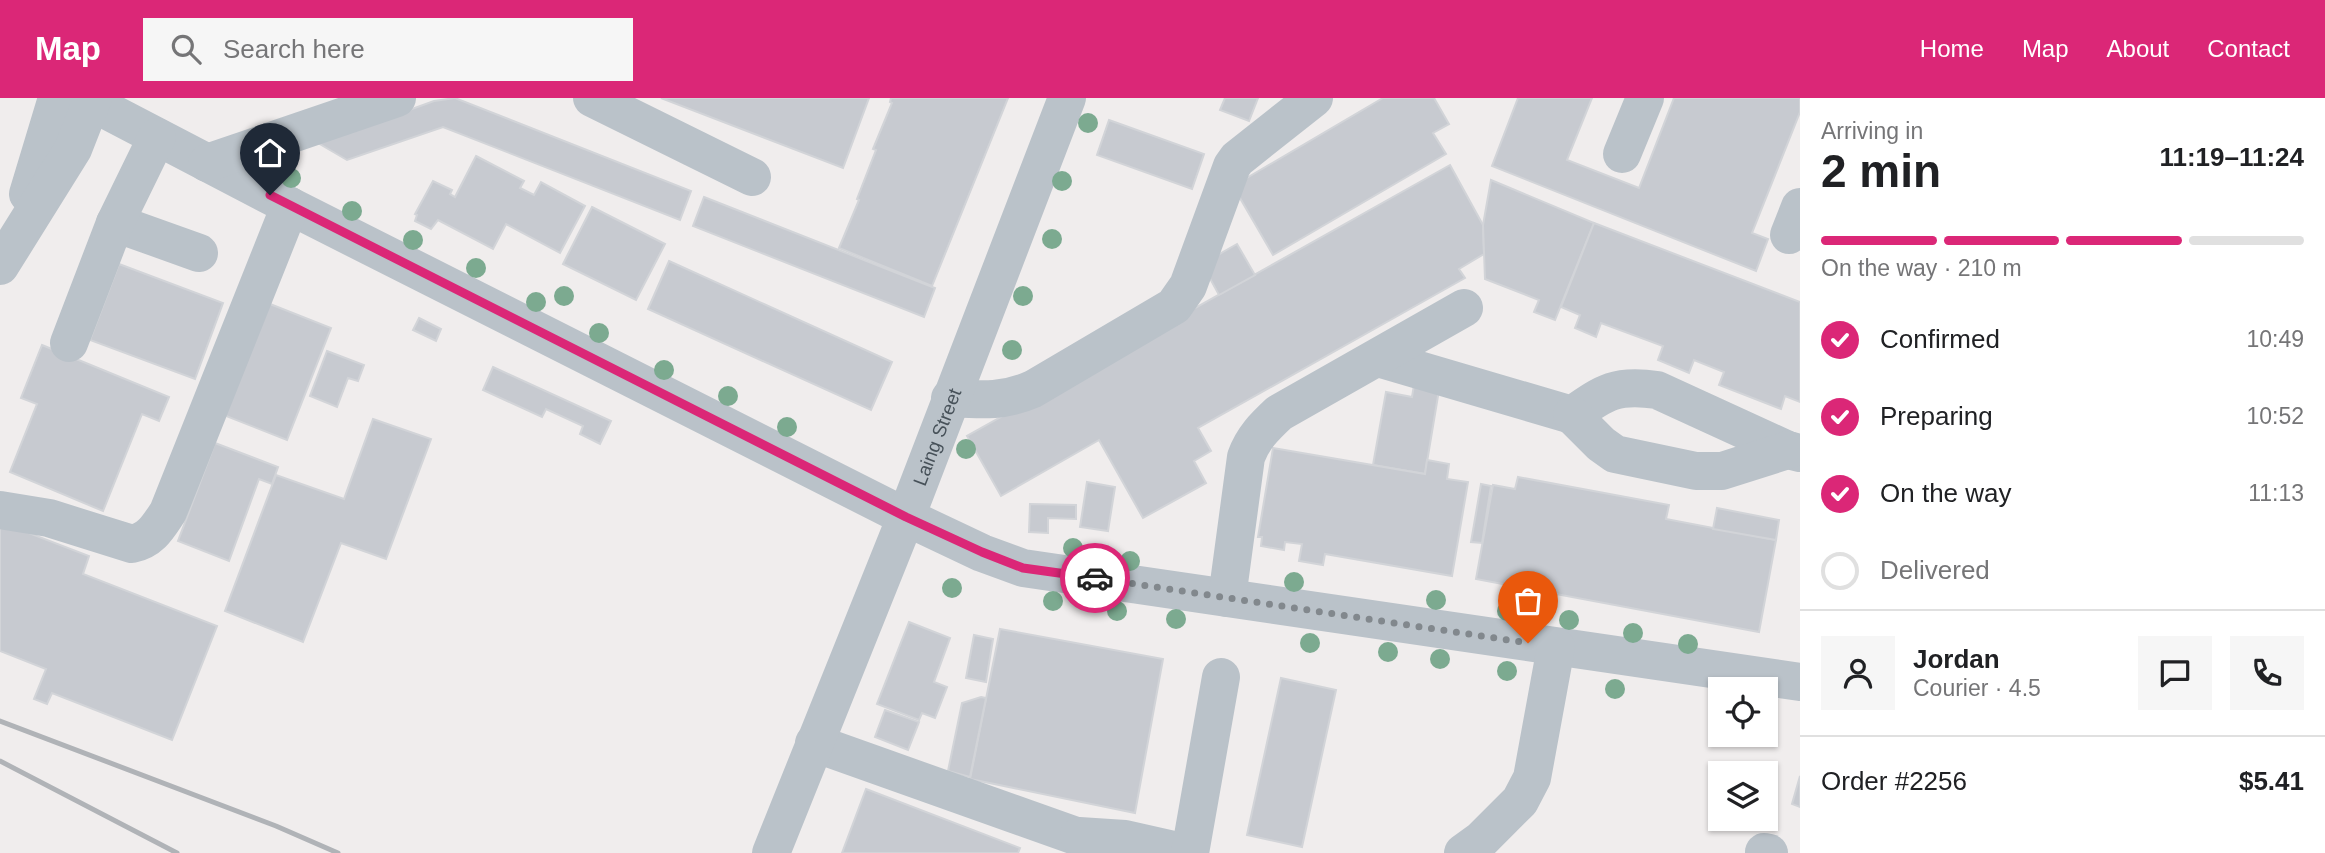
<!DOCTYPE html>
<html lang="en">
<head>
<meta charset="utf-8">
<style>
	:root { --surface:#fff; --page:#f6f6f6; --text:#202124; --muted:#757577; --line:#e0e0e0; --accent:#db2777 }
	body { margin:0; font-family:Helvetica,sans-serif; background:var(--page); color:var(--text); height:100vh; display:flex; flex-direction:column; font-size:26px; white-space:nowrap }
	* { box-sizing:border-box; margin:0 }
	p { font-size:23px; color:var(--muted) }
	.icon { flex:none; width:38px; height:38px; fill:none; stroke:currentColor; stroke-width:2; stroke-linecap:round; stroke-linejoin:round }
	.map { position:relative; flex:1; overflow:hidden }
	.sheet { display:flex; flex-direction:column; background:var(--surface); width:525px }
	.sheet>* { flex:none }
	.buttons { position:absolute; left:1708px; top:579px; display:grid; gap:14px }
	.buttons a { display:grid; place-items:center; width:70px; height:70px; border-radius:0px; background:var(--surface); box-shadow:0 2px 5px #0004; font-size:35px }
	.pin { position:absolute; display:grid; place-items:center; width:60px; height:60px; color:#fff; margin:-72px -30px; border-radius:50% 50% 50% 0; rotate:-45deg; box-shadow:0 0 7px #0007 }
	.pin .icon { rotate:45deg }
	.courier { position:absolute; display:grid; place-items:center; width:70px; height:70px; margin:-35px; border:5px solid #db2777; border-radius:50%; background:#fff; color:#222; box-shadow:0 2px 9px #0007 }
	.head em { font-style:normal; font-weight:800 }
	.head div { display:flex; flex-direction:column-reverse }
	.head { display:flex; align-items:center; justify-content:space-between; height:119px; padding:0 21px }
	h1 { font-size:46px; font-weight:800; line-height:52px }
	.bar { display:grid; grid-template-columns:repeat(4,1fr); gap:10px 7px; align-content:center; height:84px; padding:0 21px }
	.bar i { height:9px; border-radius:5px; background:var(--line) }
	.bar .on { background:var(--accent) }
	.bar p { grid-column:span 4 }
	.line { display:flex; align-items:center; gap:18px; padding:0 21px; border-top:2px solid var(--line) }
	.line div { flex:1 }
	.round { display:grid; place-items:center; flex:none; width:74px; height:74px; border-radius:0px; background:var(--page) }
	ol { padding:0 21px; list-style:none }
	li { display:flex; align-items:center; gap:21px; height:77px }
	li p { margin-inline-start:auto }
	li .icon { padding:7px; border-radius:50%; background:var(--accent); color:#fff; stroke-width:4 }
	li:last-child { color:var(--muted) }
	li i { width:38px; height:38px; border:4px solid var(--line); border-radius:50% }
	header { display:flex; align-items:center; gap:42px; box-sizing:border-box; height:98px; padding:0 35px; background:var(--accent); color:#fff }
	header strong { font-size:33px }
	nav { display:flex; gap:38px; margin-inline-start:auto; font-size:24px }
	.search { width:490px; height:63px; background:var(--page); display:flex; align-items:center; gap:18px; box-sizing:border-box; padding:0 24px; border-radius:0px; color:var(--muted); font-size:26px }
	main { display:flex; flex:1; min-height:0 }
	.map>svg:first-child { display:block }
</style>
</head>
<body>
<header>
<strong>Map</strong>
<div class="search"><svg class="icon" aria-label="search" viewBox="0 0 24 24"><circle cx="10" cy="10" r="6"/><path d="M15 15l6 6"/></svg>Search here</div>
<nav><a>Home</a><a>Map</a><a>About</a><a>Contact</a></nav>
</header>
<main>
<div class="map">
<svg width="1800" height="755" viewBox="0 0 1800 755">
	<rect width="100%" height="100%" fill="#f0eded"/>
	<g fill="#c7cad0" stroke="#d2d4d8" stroke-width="2">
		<path d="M455,0L691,93L680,122L443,29L347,62L318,45L434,3Z"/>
		<path d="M661,0H869L843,70Z"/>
		<path d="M891,0H1008L932,188L839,150L859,102L857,101L876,52L873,51L892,5L890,4Z"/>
		<path d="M1225,0H1258L1249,23L1220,12Z"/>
		<path d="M1383,0H1434L1449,26L1433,35L1446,56L1273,157L1233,88Z"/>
		<path d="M1518,0H1592L1567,62L1639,90L1674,0H1800V14L1752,135L1768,141L1756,173L1492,68Z"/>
		<path d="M1109,22L1204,56L1192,91L1097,57Z"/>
		<path d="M476,58L524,83L520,90L534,97L541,84L585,108L560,155L506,126L493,151L438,122L431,131L415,123L417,117L415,116L433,83L452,92L450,96L455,99Z"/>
		<path d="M1450,67L1483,127L1484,156L1459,171L1465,180L1198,330L1211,353L1194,363L1206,385L1143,420L1099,342L1001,398L967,338Z"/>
		<path d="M1491,82L1594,125L1555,222L1534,214L1539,202L1485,181L1483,127Z"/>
		<path d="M704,99L935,190L924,219L693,128Z"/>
		<path d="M592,109L665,146L636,202L563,166Z"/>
		<path d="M1594,125L1800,204V304L1785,298L1781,311L1719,287L1724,274L1694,262L1689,275L1658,262L1663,248L1601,225L1596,239L1575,230L1580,217L1561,209Z"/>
		<path d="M1237,146L1255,177L1219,197L1202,166Z"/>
		<path d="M669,163L892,264L871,312L648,211Z"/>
		<path d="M119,166L223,205L195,281L90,242Z"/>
		<path d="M265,204L331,230L287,342L221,316Z"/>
		<path d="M419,220L441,231L436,243L413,232Z"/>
		<path d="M42,247L169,299L159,323L142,316L103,413L10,374L37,306L21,300Z"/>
		<path d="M327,253L364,267L358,283L348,280L337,309L310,298Z"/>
		<path d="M493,269L611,323L600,346L580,336L583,328L546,311L542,319L483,292Z"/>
		<path d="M1414,287L1439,292L1425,376L1373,367L1386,294L1412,299Z"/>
		<path d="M373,321L431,341L386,461L341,445L303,544L225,513L276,377L344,401Z"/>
		<path d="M215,345L278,369L272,386L259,381L229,463L178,443Z"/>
		<path d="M1273,350L1425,376L1427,362L1449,366L1447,381L1468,384L1452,478L1325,456L1323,467L1299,463L1302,446L1285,444L1284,452L1261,448L1262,439H1258Z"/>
		<path d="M1518,379L1669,407L1666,421L1776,442L1759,534L1476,481L1493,387L1515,391Z"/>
		<path d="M1087,384L1115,389L1108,433L1080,429Z"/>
		<path d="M1481,386L1491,388L1482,445L1471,444Z"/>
		<path d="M1030,406L1076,407V421L1048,420V435L1029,434Z"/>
		<path d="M1717,410L1779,422L1776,442L1713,431Z"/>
		<path d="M0,424L89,458L83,476L217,528L172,642L52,595L47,606L34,601L46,571L0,553Z"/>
		<path d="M909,524L950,540L934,584L947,589L935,620L922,615L919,622L877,606Z"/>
		<path d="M1000,531L1163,561L1135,715L970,681Z"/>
		<path d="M974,537L993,541L986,584L966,580Z"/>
		<path d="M1281,580L1336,592L1302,749L1247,737Z"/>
		<path d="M981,599L986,600L970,679L948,673L962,605Z"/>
		<path d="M885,612L919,624L908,652L875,639Z"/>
		<path d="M1800,678V709L1792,706Z"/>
		<path d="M866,691L1020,750L1018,755H842Z"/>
	</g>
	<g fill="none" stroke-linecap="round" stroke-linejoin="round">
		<g stroke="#bac2c9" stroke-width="38">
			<path d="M83,0L290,108L906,419L982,455L1023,470L1800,584"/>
			<path d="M592,0L752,79"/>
			<path d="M1622,56L1645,0"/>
			<path d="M207,65L397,0"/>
			<path d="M28,96L57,0"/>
			<path d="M115,125L199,155"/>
			<path d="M1789,137L1800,109"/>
			<path d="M0,168L73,51L93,0"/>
			<path d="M69,245L115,125L157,39"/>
			<path d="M1378,260L1572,317C1605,294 1616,286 1657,292L1788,352L1800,355"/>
			<path d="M950,300C982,302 1003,304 1033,291L1174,208L1188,188L1232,68L1237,61L1314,0"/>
			<path d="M1572,317L1601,346L1615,356L1696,373H1722L1788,352"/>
			<path d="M0,412L49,420L132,446C151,442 158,429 168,414L290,108"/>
			<path d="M1227,500L1246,359C1253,340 1264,329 1279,315L1464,210"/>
			<path d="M814,645L1073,737L1107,755"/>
			<path d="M1079,738L1125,741L1187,755"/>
			<path d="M1764,754L1769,755"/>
			<path id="s1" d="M771,755L906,419L1067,0"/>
			<path d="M1190,755L1221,579"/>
			<path d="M1463,755L1481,742L1520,703L1532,680L1556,549"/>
		</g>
		<g stroke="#b0b3b7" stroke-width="5">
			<path d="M0,623L276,728L338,755"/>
			<path d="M0,663L177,755"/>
		</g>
	</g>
	<g fill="#7caa90">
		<circle cx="1088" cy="25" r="10"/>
		<circle cx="291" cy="80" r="10"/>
		<circle cx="1062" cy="83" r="10"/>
		<circle cx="352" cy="113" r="10"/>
		<circle cx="1052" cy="141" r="10"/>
		<circle cx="413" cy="142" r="10"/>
		<circle cx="476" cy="170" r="10"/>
		<circle cx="564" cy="198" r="10"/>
		<circle cx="1023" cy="198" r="10"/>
		<circle cx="536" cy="204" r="10"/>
		<circle cx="599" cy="235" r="10"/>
		<circle cx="1012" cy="252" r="10"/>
		<circle cx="664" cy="272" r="10"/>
		<circle cx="728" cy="298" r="10"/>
		<circle cx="787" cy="329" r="10"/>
		<circle cx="966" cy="351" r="10"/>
		<circle cx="1073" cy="450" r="10"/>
		<circle cx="1130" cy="463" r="10"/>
		<circle cx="1294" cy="484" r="10"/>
		<circle cx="952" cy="490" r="10"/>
		<circle cx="1436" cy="502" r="10"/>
		<circle cx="1053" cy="503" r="10"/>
		<circle cx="1117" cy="513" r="10"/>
		<circle cx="1507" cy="513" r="10"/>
		<circle cx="1176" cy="521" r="10"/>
		<circle cx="1569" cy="522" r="10"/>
		<circle cx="1633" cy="535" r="10"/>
		<circle cx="1310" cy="545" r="10"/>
		<circle cx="1688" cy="546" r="10"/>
		<circle cx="1388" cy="554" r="10"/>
		<circle cx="1440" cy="561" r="10"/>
		<circle cx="1507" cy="573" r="10"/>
		<circle cx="1615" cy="591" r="10"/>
	</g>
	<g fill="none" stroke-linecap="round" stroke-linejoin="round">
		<path stroke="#82888d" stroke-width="7" stroke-dasharray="0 12.6" d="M1095,480L1528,545"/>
		<path stroke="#db2777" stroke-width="9" d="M270,97L906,419L982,454L1023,470L1095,480"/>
	</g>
	<g text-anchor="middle" stroke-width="5" stroke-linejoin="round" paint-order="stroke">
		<g font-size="19" fill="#475159" stroke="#fff">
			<text dy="7" stroke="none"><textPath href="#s1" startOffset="448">Laing Street</textPath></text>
		</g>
	</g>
</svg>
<div class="buttons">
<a><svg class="icon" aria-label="locate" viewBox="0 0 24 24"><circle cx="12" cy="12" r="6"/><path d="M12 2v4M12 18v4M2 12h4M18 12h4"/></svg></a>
<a><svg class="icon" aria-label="layers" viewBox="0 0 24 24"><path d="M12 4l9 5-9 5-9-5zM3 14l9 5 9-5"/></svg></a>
</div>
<div class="pin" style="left:1528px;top:545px;background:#ea580c"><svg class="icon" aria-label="bag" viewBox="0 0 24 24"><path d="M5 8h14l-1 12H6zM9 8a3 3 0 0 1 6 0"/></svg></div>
<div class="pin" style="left:270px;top:97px;background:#1f2937"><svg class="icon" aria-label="home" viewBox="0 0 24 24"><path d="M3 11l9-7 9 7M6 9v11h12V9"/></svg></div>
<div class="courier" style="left:1095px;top:480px"><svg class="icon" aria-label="car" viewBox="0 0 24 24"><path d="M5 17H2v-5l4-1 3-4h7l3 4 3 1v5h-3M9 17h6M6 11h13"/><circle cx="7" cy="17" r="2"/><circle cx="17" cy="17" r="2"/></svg></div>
</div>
<section class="sheet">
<div class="head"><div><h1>2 min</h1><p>Arriving in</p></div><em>11:19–11:24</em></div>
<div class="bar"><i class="on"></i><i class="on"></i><i class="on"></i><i></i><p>On the way · 210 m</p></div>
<ol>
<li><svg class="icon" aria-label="check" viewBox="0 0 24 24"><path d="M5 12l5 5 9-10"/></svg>Confirmed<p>10:49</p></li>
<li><svg class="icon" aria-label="check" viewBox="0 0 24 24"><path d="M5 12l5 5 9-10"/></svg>Preparing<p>10:52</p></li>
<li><svg class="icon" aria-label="check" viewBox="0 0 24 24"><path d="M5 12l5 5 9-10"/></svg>On the way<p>11:13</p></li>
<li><i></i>Delivered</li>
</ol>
<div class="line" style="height:126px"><a class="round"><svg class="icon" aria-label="person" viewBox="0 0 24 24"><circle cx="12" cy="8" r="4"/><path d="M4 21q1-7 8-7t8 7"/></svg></a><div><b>Jordan</b><p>Courier · 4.5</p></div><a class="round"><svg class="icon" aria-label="chat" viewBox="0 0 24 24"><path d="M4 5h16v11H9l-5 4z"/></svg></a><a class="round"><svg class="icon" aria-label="phone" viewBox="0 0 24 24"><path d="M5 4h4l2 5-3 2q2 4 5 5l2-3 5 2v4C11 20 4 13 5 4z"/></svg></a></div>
<div class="line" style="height:91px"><div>Order #2256</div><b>$5.41</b></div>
</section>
</main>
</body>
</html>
